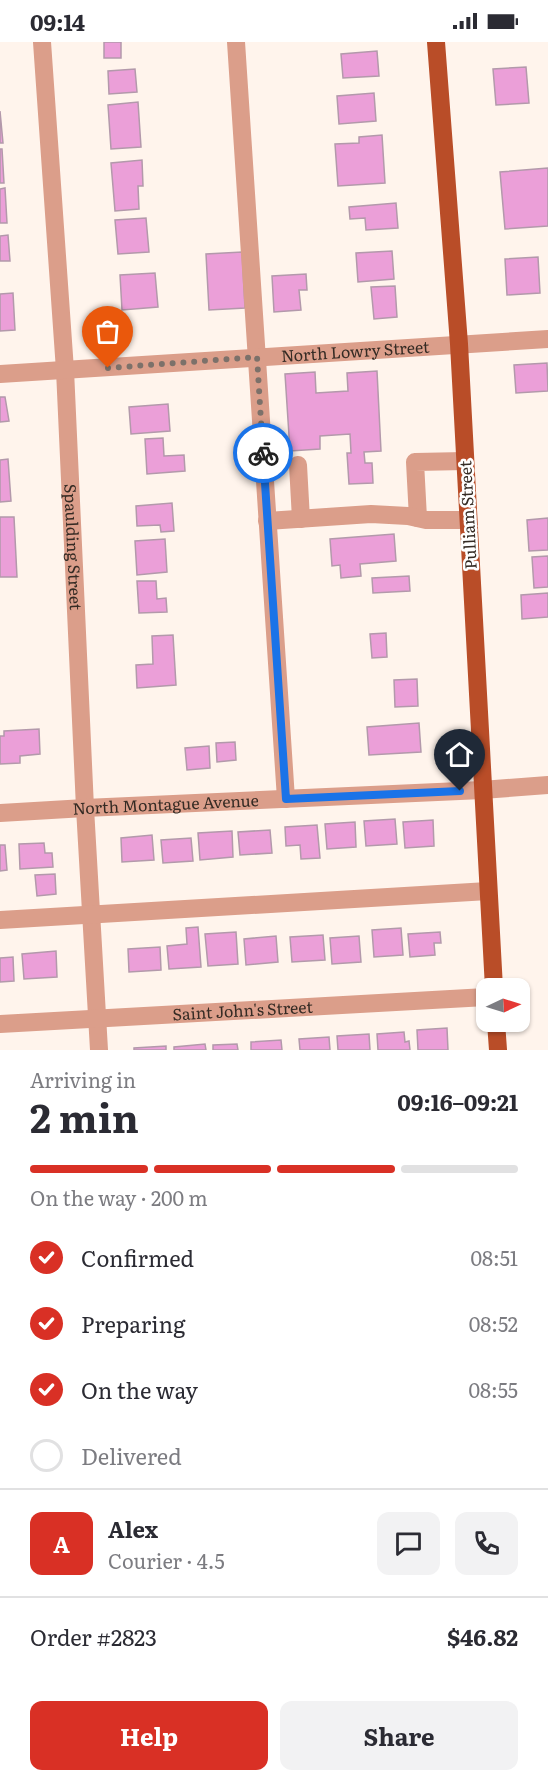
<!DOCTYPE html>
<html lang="en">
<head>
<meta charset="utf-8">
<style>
	:root { --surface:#fff; --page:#f2f2f3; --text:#2b2b33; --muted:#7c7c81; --line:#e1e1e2; --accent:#d93025 }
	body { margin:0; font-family:Literata,serif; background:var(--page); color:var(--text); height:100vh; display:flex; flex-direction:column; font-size:22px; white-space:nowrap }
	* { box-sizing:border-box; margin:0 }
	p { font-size:20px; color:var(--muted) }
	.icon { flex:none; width:33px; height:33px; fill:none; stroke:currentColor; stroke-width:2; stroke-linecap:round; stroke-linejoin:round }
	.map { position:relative; height:1008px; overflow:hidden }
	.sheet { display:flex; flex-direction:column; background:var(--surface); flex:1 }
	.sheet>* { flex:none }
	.needle { width:39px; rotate:86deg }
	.controls { position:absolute; left:476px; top:936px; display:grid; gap:12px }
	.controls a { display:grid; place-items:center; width:54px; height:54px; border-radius:12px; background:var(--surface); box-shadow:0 2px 4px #0004; font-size:30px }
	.pin { position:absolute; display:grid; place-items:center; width:51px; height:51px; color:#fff; margin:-62px -26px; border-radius:50% 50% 50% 0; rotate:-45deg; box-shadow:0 0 6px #0007 }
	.pin .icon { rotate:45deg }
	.courier { position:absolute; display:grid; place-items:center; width:60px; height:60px; margin:-30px; border:4px solid #1a73e8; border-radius:50%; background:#fff; color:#222; box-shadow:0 2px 8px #0007 }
	.overview em { font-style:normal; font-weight:700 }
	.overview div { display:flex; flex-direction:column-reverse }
	.overview { display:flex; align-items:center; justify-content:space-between; height:102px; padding:0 30px }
	h1 { font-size:39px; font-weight:700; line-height:45px }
	.bar { display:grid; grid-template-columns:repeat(4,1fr); gap:9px 6px; align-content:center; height:72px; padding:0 30px }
	.bar i { height:8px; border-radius:4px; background:var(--line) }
	.bar .on { background:var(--accent) }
	.bar p { grid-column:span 4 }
	.line { display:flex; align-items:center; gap:15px; padding:0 30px; border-top:2px solid var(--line) }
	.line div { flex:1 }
	.round { display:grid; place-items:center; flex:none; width:63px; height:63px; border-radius:12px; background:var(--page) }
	ol { padding:0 30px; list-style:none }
	li { display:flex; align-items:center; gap:18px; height:66px }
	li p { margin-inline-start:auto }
	li .icon { padding:6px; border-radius:50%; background:var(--accent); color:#fff; stroke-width:4 }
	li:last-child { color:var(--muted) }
	li i { width:33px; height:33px; border:3px solid var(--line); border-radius:50% }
	.button { display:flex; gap:12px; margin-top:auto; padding:12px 30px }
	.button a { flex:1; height:69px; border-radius:12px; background:var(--accent); color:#fff; font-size:24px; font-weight:700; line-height:69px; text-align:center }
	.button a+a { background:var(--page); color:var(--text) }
	.status { display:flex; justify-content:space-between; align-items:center; height:42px; padding:0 30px; background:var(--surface); direction:ltr }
	.status svg { height:16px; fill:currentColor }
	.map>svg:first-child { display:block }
</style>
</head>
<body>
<div class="status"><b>09:14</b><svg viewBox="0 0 49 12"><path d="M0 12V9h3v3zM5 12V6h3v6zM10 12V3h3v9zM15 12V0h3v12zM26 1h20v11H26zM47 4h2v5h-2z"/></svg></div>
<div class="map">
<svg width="548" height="1008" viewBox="0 0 548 1008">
	<rect width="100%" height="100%" fill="#fff4ec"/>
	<g fill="#eb9fd8" stroke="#b399ab" stroke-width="1.5">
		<rect x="104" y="0" width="17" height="16"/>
		<path d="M377,9L379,34L343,36L341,12Z"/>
		<path d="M526,25L529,61L496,63L493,27Z"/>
		<path d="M135,27L137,50L109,52L108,29Z"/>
		<path d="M374,51L376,79L339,82L337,54Z"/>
		<path d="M138,60L141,105L111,107L108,63Z"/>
		<path d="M0,69L3,101H0Z"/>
		<path d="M382,93L385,141L338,144L335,102L359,101V95Z"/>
		<path d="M0,107H2L4,141H0Z"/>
		<path d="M142,118L143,144H138L139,167L115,169L111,121Z"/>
		<path d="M548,126V184L505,187L500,130Z"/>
		<path d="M5,146L7,181H0V147Z"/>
		<path d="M396,161L398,186L366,188L365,176L350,177L349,165Z"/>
		<path d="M146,176L149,210L118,212L115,178Z"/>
		<path d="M8,193L10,219H0V194Z"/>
		<path d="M392,209L394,237L358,240L356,211Z"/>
		<path d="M242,210L245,266L209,268L206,212Z"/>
		<path d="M538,215L540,251L507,253L505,217Z"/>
		<path d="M155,231L158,265L122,268L120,233Z"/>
		<path d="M306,232L307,248H299L301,268L274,270L272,234Z"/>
		<path d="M395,244L397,275L374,277L371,245Z"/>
		<path d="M13,251L15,288L0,289V252Z"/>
		<path d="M547,321L548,349L516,351L514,323Z"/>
		<path d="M377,329L381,409L364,410L365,421H372L373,441L349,442L347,411H351L350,392L320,394V407L290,409L285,332L315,330L316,351L348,349L347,331Z"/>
		<path d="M0,355H5L9,379L0,380Z"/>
		<path d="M168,362L170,389L131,392L129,365Z"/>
		<path d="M163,396L164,414L184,413L185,429L147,432L145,397Z"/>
		<path d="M8,417L11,459L0,460V418Z"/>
		<path d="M172,461L174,489L161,490L160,483L137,484L136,464Z"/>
		<path d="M0,475H14L17,535H0Z"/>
		<path d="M548,476V508L529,509L527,478Z"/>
		<path d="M394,492L396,519L360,522L361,534L341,536L340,523L332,524L330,497Z"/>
		<path d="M165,497L167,530L137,533L135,499Z"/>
		<path d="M548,514V545L534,546L532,515Z"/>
		<path d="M409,534L410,549L373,551L372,536Z"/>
		<path d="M137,539H156L157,557L166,556L167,570L139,571Z"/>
		<path d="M548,551V575L522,577L521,553Z"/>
		<path d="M386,591L387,615L372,616L370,592Z"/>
		<path d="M173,593L176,643L137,646L136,623L153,622L152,594Z"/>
		<path d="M417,637L418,664L395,665L394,638Z"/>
		<path d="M419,681L421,710L369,713L367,685Z"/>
		<path d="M39,687L40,712L20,714V721L0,722V694H4V689Z"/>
		<path d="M235,700L236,718L217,720L216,701Z"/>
		<path d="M209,704L210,726L187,728L185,706Z"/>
		<path d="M395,777L397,802L366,804L364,779Z"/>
		<path d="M433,778L434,804L405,806L403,780Z"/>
		<path d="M355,780L356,805L327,807L325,782Z"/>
		<path d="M317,783L320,816L301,817L300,803L286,804L285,785Z"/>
		<path d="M270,788L272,811L240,813L238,790Z"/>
		<path d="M232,789L233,815L200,818L198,791Z"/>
		<path d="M152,793L154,818L122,820L121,796Z"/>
		<path d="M191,796L193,819L163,821L161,798Z"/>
		<path d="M44,801L45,811H52L53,825L20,827L19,802Z"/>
		<path d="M0,803H5L7,828L0,829Z"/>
		<path d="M55,832L56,852L37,854L35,833Z"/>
		<path d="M198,885L201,925L169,927L167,904L187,902L186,886Z"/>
		<path d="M401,886L403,913L374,915L372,888Z"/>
		<path d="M236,890L238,922L208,924L205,892Z"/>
		<path d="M440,890L441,901H434L435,913L410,915L408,892Z"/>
		<path d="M323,893L325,918L292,920L290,895Z"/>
		<path d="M276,894L278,920L246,923L244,897Z"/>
		<path d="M359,894L361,920L332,922L330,896Z"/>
		<path d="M160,905L161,928L129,930L128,907Z"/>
		<path d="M56,909L57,935L24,937L22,912Z"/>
		<path d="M13,915L14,939L0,940V916Z"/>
		<path d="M447,986L448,1008H418L417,988Z"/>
		<path d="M404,990L405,1000L409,999L410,1008H378L377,992Z"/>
		<path d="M369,992L370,1008H338L337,994Z"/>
		<path d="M329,995L330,1008H300L299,997Z"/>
		<path d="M281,998L282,1008H251V1000Z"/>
		<path d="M205,1002L206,1008H174V1005Z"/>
		<path d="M237,1002L238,1008H213V1003Z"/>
		<path d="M166,1004V1008H134V1006Z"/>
	</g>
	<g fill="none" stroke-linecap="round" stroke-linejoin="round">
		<g stroke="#db9e8a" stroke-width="18">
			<path id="s1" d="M42,0L65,328L85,766L99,1008"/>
			<path d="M236,0L286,757"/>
			<path id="s2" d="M0,332L548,297"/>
			<path d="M298,423L301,477"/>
			<path d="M418,476L415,420L465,419"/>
			<path d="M267,479L371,472L408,474L426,478H468"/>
			<path id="s3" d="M0,771L85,766L482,748L548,743"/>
			<path d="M0,878L488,849"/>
			<path id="s4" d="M0,982L486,955"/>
		</g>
		<g stroke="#b94d28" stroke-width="18">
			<path d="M436,0L459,302L494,946"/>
			<path d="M496,980L498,1008"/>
		</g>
	</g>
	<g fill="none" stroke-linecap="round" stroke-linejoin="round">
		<path stroke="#7c716a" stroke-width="6" stroke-dasharray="0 10.8" d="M108,326L257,315L263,411"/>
		<path stroke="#1a73e8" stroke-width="8" d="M263,411L286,757L460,749"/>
	</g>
	<g text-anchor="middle" stroke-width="5" stroke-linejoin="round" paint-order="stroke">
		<g font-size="16" fill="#352b24" stroke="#fff">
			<text dy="6" stroke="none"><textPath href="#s2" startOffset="356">North Lowry Street</textPath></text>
			<text transform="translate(468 473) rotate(-93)" y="6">Pulliam Street</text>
			<text dy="6" stroke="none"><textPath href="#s1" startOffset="506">Spaulding Street</textPath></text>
			<text dy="6" stroke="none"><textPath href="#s3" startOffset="166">North Montague Avenue</textPath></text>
			<text dy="6" stroke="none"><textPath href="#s4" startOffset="243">Saint John's Street</textPath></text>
		</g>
	</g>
</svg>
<div class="controls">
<a><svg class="needle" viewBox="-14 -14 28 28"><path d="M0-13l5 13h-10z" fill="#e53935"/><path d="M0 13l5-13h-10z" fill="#7c7c81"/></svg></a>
</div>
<div class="pin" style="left:108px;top:326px;background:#ea580c"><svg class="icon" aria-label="bag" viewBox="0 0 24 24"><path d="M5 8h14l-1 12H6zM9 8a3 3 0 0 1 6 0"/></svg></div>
<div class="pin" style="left:460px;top:749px;background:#1f2937"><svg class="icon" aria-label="home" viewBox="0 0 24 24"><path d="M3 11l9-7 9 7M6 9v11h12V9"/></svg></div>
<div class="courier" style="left:263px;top:411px"><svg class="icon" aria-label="bike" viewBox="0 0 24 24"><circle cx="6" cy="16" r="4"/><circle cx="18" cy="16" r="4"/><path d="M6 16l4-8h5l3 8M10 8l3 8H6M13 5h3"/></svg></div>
</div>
<section class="sheet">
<div class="overview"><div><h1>2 min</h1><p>Arriving in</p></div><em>09:16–09:21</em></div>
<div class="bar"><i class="on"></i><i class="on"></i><i class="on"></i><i></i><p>On the way · 200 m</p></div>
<ol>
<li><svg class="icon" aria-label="check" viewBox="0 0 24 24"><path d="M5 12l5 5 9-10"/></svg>Confirmed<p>08:51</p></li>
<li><svg class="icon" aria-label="check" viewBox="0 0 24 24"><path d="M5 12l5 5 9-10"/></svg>Preparing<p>08:52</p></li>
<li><svg class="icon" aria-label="check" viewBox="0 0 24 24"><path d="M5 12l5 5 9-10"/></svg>On the way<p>08:55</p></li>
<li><i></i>Delivered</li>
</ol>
<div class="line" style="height:108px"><b class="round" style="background:var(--accent);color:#fff">A</b><div><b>Alex</b><p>Courier · 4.5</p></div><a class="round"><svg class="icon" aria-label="chat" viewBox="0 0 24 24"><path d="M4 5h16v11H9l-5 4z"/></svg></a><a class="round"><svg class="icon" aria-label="phone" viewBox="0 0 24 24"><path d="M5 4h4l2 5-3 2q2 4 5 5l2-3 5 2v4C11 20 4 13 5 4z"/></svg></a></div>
<div class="line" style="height:78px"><div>Order #2823</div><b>$46.82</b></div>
<div class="button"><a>Help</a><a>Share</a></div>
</section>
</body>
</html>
